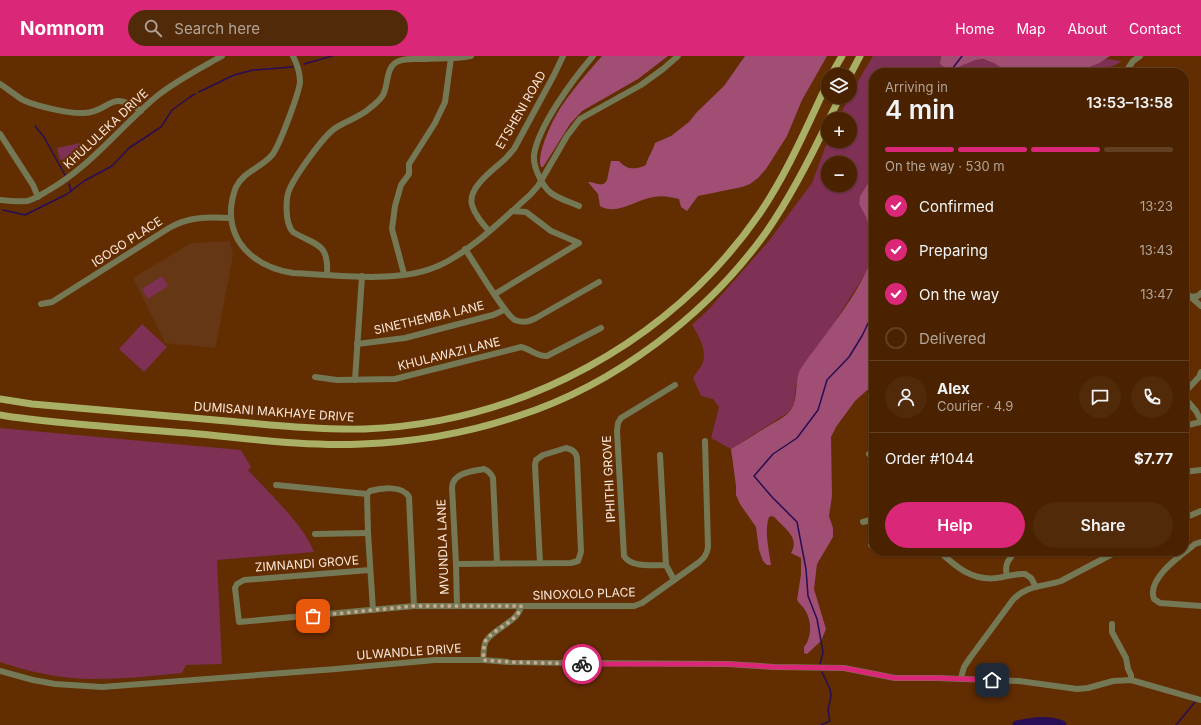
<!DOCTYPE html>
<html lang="en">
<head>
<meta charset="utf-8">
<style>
	:root { --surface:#4a2200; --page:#512a0a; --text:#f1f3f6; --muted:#b2a499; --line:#613f22; --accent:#db2777 }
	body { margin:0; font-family:Inter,sans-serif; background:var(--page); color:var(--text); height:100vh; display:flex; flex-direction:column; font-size:15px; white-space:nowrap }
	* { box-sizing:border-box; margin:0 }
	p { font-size:13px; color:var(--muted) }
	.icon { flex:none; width:22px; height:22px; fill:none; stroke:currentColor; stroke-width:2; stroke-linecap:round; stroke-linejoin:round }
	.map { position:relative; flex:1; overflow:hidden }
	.details { position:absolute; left:869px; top:12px; width:320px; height:488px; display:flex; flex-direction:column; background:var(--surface); border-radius:16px; box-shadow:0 1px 3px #0004,0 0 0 1px var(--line) }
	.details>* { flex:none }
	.buttons { position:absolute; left:821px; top:12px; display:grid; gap:8px }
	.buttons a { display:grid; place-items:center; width:36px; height:36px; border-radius:50%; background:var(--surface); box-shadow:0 1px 3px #0004,0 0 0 1px var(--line); font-size:20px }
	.pin { position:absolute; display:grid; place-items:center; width:34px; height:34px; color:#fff; margin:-17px; border-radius:8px; box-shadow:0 2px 6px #0006 }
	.courier { position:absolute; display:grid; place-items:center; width:40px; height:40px; margin:-20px; border:3px solid #db2777; border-radius:50%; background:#fff; color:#222; box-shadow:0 1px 5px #0007 }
	.summary em { font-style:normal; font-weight:600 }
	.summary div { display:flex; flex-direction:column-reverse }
	.summary { display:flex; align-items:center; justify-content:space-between; height:68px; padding:0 16px }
	h1 { font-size:26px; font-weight:600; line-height:30px }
	.bar { display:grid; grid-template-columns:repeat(4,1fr); gap:6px 4px; align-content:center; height:48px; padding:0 16px }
	.bar i { height:5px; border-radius:3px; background:var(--line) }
	.bar .selected { background:var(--accent) }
	.bar p { grid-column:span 4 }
	.line { display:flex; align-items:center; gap:10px; padding:0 16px; border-top:1px solid var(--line) }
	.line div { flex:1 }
	.round { display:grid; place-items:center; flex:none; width:42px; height:42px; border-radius:21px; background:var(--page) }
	ol { padding:0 16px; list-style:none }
	li { display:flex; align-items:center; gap:12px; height:44px }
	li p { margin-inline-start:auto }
	li .icon { padding:4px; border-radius:50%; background:var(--accent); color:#fff; stroke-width:4 }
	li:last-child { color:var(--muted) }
	li i { width:22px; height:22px; border:2px solid var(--line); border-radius:50% }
	.cta { display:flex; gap:8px; margin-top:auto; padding:8px 16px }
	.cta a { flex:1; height:46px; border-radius:24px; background:var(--accent); color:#fff; font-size:16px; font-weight:600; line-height:46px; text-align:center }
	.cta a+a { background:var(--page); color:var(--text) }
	header { display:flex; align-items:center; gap:24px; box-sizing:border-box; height:56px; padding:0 20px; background:var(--accent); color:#fff }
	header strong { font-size:19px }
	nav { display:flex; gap:22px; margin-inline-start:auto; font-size:14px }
	.search { width:280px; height:36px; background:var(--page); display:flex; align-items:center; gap:10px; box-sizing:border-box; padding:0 14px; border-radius:22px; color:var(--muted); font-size:15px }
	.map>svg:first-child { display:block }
</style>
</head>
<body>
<header>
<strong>Nomnom</strong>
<div class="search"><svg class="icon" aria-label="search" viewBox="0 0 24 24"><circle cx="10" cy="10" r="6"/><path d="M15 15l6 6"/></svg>Search here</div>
<nav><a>Home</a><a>Map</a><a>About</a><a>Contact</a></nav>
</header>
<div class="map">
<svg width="1201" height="669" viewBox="0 0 1201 669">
	<rect width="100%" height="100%" fill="#622d00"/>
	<path fill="#663714" d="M230,185L233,199L216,289L214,292L165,287L133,222L191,187Z"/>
	<g fill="#7e3055" fill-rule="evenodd">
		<path d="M873,0H941L940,3L952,14C960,12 967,6 975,4C988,0 1000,11 1009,17H874V118L860,140L859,148L866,161L874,186L873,200L865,218L796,328L794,347L789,356L731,393L711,382L719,351L713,343L701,340L693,322C696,317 701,311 703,306C707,294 698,278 692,269L709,253L768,186L812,127L828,84L850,85V63H838C849,41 860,21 873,0ZM828,107H850V129H828Z"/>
		<path d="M1107,3L1121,5C1115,12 1104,10 1097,17H1074L1100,7Z"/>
		<path d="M80,87L83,99L60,104L57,92Z"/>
		<path d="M162,220L168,230L148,243L142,233Z"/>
		<path d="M142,268L167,291L144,316L119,293Z"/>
		<path d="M0,372L241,394L251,411L248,414C268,436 304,469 314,496L217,504L222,608L186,609L182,617C152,620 123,623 93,623C62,623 29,616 0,606Z"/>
	</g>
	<g fill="#a04e73">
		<path d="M602,0H668L638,23L582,55L570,68L545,108L543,111H541C536,98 553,63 561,51C573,33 588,16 602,0Z"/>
		<path d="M745,0H827L802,44L787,80L766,113L758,122L750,128L742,131L698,140L687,155L681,151L679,143C671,141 663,139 654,141C637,143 617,160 600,150L598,138L588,126C594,125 599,131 605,127L607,124L611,105H619C627,114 635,114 646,109C648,100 653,95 655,87L671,80L689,66L697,56L724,30Z"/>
		<path d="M941,0H1110L1100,7L1074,17H1009L994,7L983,3L975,4L952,14L946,13L940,8Z"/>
		<path d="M874,118V186L866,161L859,148L860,140Z"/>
		<path d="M874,191V328L855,345L836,371L831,381L832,440L829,460L833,472V481L817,508L814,533L826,573L821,585L807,598L804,597V591C812,581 812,565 805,554C803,551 799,547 797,544L801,518V502L791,497C799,483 788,475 779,466C776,463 775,461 772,460L769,461C764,475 769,494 771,509H767L763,505L759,494L756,471L740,448L736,439V430L731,393C744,385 757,377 770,369C777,365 785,361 790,355C799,344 794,327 800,314C805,305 812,297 818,289C837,263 869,223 874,191Z"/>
	</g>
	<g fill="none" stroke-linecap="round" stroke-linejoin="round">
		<g stroke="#280e54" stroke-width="1.5">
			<path d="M304,8L332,0"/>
			<path d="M949,17L962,0"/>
			<path d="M199,36L234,19L253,14L293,11"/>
			<path d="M35,70L44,81L65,119"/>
			<path d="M69,128L71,135"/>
			<path d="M3,154L25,159L67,138L84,125L112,110L129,92L161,71L172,54L190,41L195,38"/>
			<path d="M820,608L823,596L817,563L808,540L806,513L797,466L772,441L754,420L773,398L797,382L818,354L827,324L849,301L862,280L874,255"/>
			<path d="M821,669L830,665L828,654L831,640L830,633L822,616"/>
			<path d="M1176,669L1195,646"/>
		</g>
		<path stroke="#280e54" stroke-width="9" d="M1017,669C1033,666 1047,663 1062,669"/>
		<g stroke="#747855" stroke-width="6">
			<path d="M293,0C297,8 300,17 300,26C299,37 279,91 272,99C261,112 244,115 236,131C233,138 232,144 231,152C229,190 259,212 293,217C335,219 394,227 433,212C466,200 503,163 530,139L538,130L567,80L580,63L641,29L663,13L678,0"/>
			<path d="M1125,17L1133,5L1140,0"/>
			<path d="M0,28C8,33 15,39 23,44C36,50 69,58 84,57C111,56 109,32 141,55"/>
			<path d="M0,78L33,129L38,141"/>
			<path d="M0,144C9,145 18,146 27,145C35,143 42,138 49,134C91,110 120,71 157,40C177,24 199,13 222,0"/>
			<path d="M579,150C570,146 559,143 551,137C542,130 533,111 534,99C538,70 574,22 593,0"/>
			<path d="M489,175C482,167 475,159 472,149C467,131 495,113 506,102C509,99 511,96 514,93L554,19L563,0"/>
			<path d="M465,193C474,206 505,259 515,264C523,267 528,266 536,262L599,226"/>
			<path d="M404,218L392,173L395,150L401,129L409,118V108L435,67L445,46L451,2"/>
			<path d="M327,219C329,186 316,190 293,176C285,168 285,142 290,132C296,119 322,82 334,73C345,65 359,62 370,52C374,49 380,44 383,39C389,28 385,10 399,5C406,2 415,3 423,3C439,2 456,3 471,0"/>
			<path d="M1184,235L1201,250"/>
			<path d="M495,238L579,187L551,175L526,156L512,155"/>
			<path d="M1191,241L1198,240L1201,237"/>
			<path d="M41,248L52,246L169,172C189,160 209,161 231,162"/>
			<path d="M357,288L405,282L493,259L504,254"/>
			<path d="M315,321L337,324L395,323L521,291C531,293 537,301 547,300L601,272"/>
			<path d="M355,324L362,220"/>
			<path d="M1184,337L1199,321L1201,316"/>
			<path d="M1184,341L1196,355L1201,365"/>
			<path d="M1184,370L1201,366"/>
			<path d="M869,398H874"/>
			<path d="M660,399L666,509L674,524"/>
			<path d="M1184,416L1201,414"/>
			<path d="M276,429L367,438"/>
			<path d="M1184,462L1201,455"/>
			<path d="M863,466L874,463"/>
			<path d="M315,478L368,477"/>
			<path d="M1201,486L1195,488C1181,499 1146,523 1154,543L1160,547L1201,550"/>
			<path d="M871,489L874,488"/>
			<path d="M939,495C956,511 972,525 997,522C1007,521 1015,517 1025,518L1031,522L1036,531"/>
			<path d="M456,508L571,507L578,505L581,496L577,402C576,396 572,393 566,392L543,399L536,404L535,409L540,507"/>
			<path d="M666,509C654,509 631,512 624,500L617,375L618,367L621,362L675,329"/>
			<path d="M370,514L244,524L237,528L235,532L239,566L414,550H634L642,547L698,507C704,502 707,499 708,491L705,385"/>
			<path d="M1007,520C1004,509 1008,504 1016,495"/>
			<path d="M457,550L456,508L452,431C453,417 472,415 484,413C489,415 491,417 493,422L497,507"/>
			<path d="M373,554L368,477L367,438L370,435C381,432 403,429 409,441L414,550"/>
			<path d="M1112,568V576L1126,602L1128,613L1131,619V624"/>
			<path d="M483,604C484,598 483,590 486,585C493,573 519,565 521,550"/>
			<path d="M0,615L33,624L55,628L102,631L336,613L435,604H483L509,606L579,607L727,608L774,611L844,612L895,622H936L1019,625L1077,633L1088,632L1113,625L1131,624L1201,644"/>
			<path d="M961,622L964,611L970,602L1012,545C1025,529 1043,531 1061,525L1118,495"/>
		</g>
		<g stroke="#a9b066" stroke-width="7">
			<path d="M831,19L842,0"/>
			<path d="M850,19L860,0"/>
			<path d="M829,63L840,41"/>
			<path d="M0,343L32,348C97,354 162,359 227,365C273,369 319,374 365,373C521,367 671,286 760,157C788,116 807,70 828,26"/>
			<path d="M0,359C22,363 45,365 67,367C107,371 148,374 188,377C245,382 305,391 362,388C415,386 468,377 518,360C615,329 708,258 767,175C791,140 810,103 828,65"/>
		</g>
	</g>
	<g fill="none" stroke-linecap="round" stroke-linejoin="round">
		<path stroke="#c6a78f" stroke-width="4" stroke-dasharray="0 7.2" d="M313,560L414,550H521C519,565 494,573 486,584C483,590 484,597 483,604L509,606L582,608"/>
		<path stroke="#db2777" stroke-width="5" d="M582,608H727L774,611L844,612L895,622H936L992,624"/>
	</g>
	<g text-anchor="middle" stroke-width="4" stroke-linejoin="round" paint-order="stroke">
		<g font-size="12" fill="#fce8dc" stroke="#622d00">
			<text transform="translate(521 54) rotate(-60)" y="4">ETSHENI ROAD</text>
			<text transform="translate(106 73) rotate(-43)" y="4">KHULULEKA DRIVE</text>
			<text transform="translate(127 186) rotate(-33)" y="4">IGOGO PLACE</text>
			<text transform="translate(429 262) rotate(-13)" y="4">SINETHEMBA LANE</text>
			<text transform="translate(449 298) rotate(-14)" y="4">KHULAWAZI LANE</text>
			<text transform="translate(274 356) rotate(4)" y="4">DUMISANI MAKHAYE DRIVE</text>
			<text transform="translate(609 423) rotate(-93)" y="4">IPHITHI GROVE</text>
			<text transform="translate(443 491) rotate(-92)" y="4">MVUNDLA LANE</text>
			<text transform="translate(307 508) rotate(-4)" y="4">ZIMNANDI GROVE</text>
			<text transform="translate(584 538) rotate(-2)" y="4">SINOXOLO PLACE</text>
			<text transform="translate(409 596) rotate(-4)" y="4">ULWANDLE DRIVE</text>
		</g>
	</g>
</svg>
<div class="buttons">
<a><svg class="icon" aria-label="layers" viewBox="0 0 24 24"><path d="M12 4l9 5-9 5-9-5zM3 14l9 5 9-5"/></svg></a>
<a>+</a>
<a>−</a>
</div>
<div class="pin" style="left:313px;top:560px;background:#ea580c"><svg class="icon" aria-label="bag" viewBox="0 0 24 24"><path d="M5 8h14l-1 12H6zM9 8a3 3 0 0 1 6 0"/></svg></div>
<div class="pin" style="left:992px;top:624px;background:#1f2937"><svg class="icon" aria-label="home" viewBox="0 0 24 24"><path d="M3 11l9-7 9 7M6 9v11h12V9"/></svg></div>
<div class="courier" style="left:582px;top:608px"><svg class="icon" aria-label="bike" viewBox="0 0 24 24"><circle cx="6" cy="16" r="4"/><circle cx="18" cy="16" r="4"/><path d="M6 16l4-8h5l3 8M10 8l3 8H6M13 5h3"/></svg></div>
<section class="details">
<div class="summary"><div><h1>4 min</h1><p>Arriving in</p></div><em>13:53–13:58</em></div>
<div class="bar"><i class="selected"></i><i class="selected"></i><i class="selected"></i><i></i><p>On the way · 530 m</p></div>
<ol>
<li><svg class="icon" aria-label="check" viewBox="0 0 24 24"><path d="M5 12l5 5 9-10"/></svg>Confirmed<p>13:23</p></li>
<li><svg class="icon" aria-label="check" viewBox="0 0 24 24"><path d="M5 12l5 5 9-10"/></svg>Preparing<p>13:43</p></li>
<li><svg class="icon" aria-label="check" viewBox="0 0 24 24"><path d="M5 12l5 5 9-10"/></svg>On the way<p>13:47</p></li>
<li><i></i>Delivered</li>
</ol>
<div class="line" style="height:72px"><a class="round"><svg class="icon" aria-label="person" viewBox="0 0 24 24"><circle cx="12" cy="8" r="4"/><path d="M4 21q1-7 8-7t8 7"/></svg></a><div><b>Alex</b><p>Courier · 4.9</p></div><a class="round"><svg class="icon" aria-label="chat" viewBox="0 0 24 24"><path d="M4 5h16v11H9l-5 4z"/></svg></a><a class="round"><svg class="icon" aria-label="phone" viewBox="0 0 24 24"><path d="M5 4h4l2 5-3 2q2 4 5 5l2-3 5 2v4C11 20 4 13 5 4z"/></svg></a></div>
<div class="line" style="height:52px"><div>Order #1044</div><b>$7.77</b></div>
<div class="cta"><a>Help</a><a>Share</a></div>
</section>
</div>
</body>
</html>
